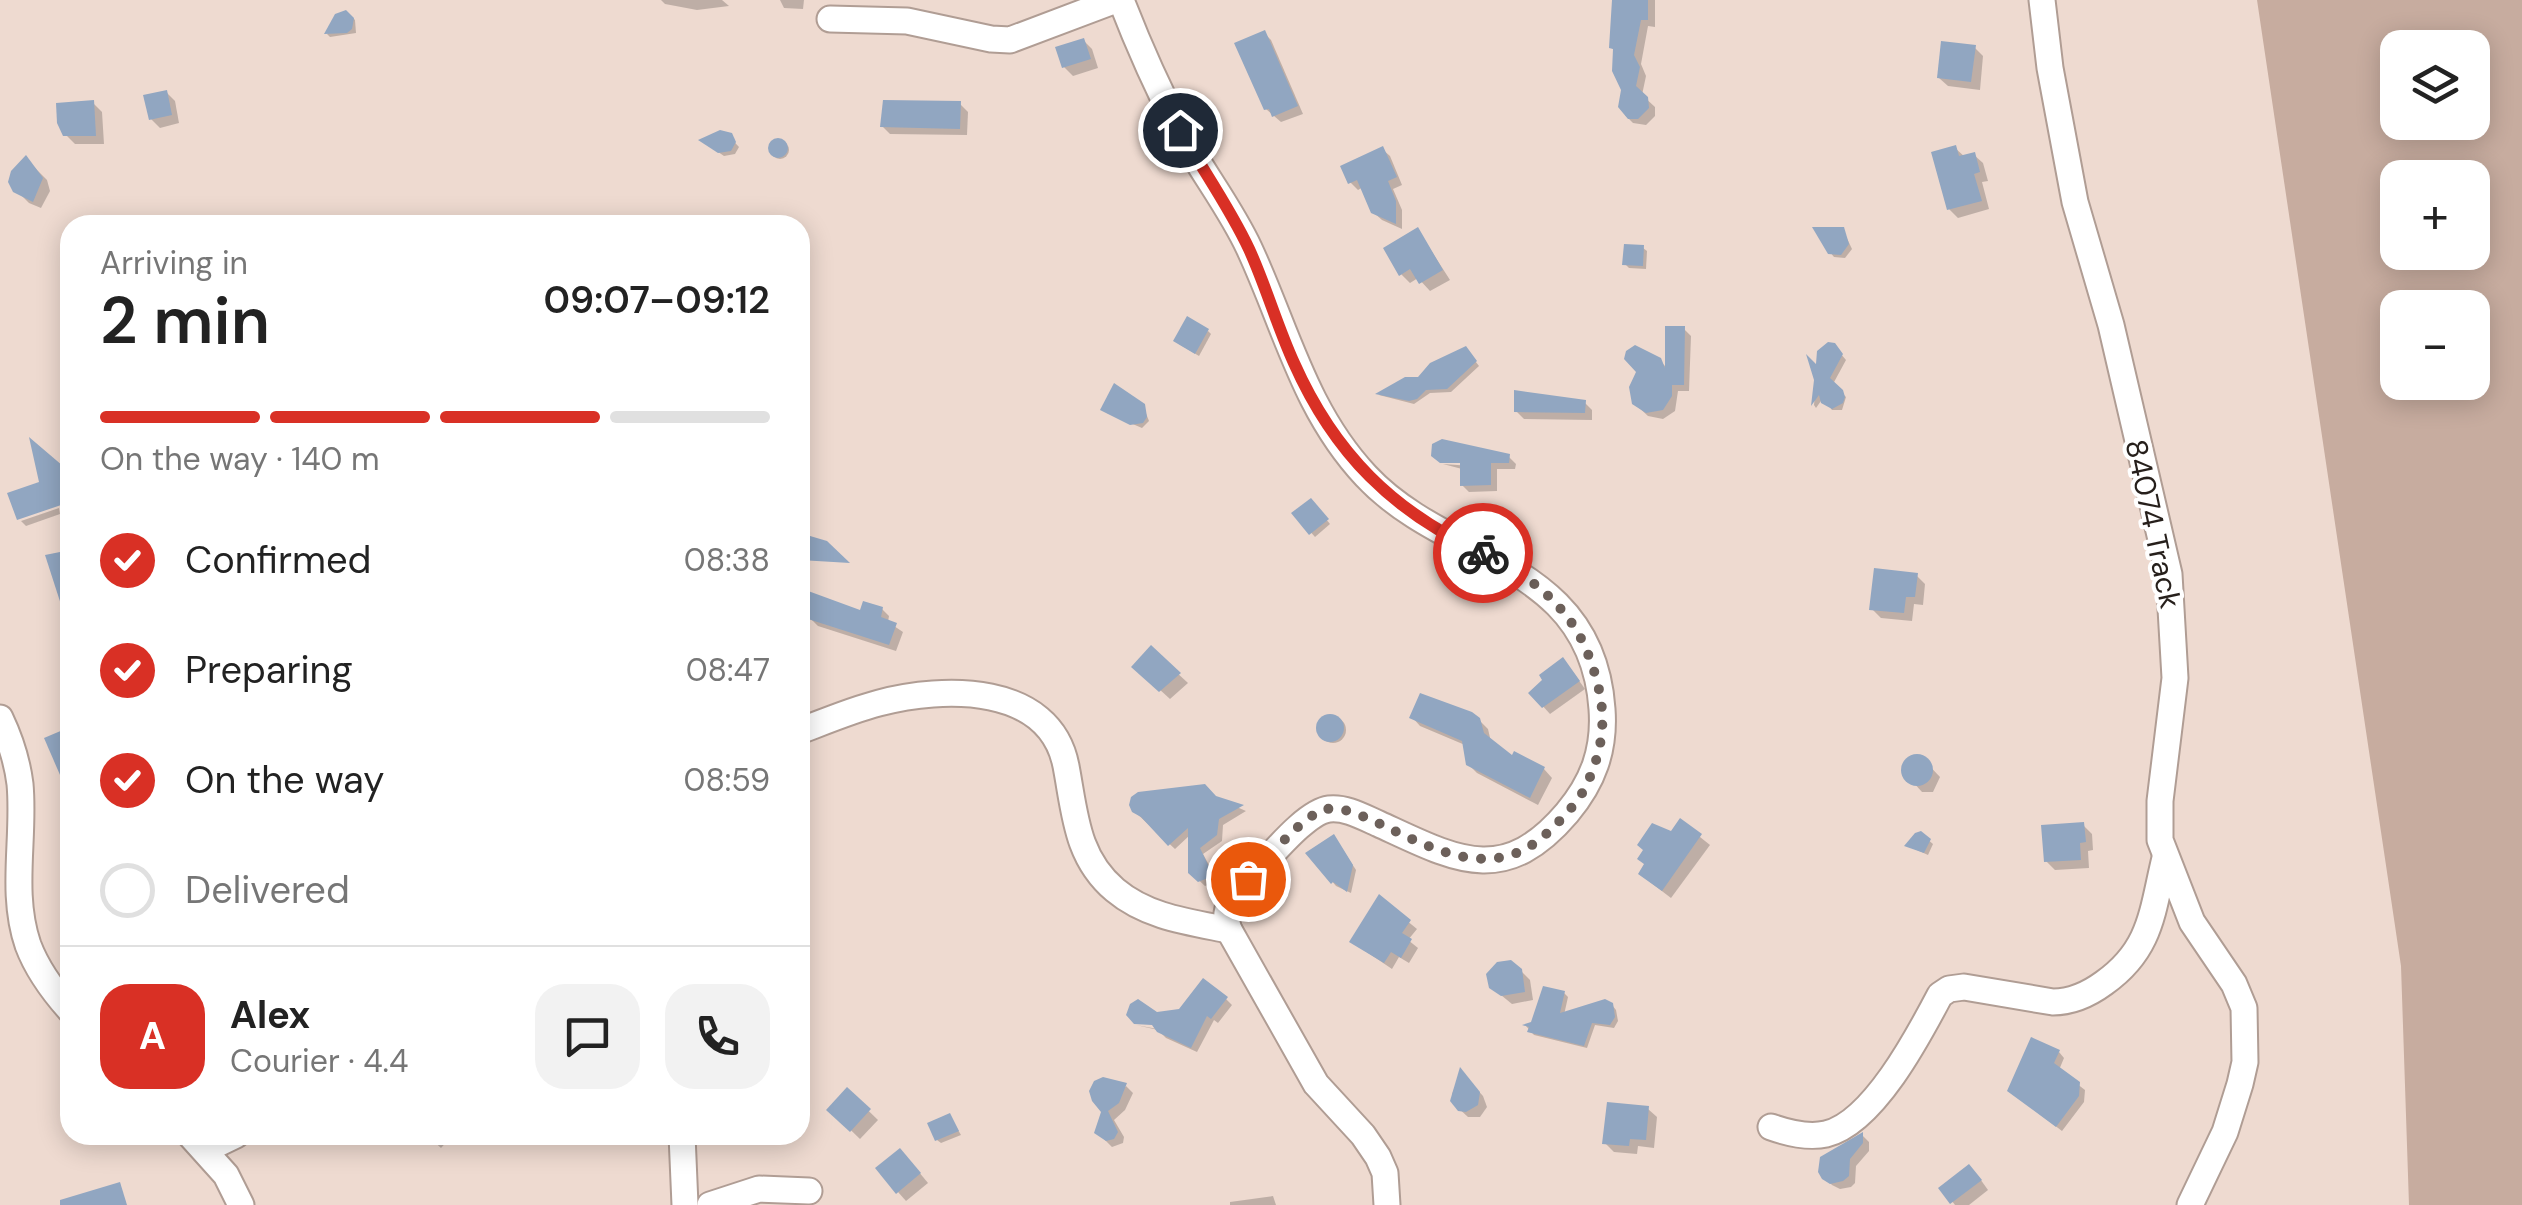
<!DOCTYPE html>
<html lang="en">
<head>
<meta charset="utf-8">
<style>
	:root { --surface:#fff; --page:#f2f2f2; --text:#222; --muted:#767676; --line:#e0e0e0; --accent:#d93025 }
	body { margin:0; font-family:"DM Sans",sans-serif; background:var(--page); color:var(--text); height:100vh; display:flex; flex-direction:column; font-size:38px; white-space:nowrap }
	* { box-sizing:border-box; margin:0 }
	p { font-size:32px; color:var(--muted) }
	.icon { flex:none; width:55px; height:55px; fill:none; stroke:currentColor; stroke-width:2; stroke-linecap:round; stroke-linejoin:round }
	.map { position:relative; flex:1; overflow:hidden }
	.drawer { position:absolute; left:60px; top:215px; width:750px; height:930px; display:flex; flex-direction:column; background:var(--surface); border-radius:30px; box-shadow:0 5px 25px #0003 }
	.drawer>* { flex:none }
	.fabs { position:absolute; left:2380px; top:30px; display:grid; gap:20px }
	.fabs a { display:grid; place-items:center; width:110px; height:110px; border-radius:20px; background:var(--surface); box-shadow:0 5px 25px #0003; font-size:50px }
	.pin { position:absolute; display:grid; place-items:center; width:85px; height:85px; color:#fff; margin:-42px; border:5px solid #fff; border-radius:50%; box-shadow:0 2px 10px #0007 }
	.courier { position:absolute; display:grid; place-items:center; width:100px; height:100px; margin:-50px; border:8px solid #d93025; border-radius:50%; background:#fff; color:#222; box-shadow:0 2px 12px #0007 }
	.head em { font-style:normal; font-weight:600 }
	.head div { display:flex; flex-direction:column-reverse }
	.head { display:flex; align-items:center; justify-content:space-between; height:170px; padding:0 40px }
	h1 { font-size:65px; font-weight:600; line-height:75px }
	.bar { display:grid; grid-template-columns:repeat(4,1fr); gap:15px 10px; align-content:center; height:120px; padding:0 40px }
	.bar i { height:12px; border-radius:8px; background:var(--line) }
	.bar .on { background:var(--accent) }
	.bar p { grid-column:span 4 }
	.line { display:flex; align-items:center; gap:25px; padding:0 40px; border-top:2px solid var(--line) }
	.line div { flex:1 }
	.round { display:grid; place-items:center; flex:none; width:105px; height:105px; border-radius:30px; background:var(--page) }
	ol { padding:0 40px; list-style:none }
	li { display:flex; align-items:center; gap:30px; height:110px }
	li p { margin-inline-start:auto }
	li .icon { padding:10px; border-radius:50%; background:var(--accent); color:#fff; stroke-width:4 }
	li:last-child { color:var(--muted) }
	li i { width:55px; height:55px; border:5px solid var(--line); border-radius:50% }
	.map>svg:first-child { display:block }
</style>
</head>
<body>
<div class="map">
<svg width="2522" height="1205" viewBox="0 0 2522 1205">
	<rect width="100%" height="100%" fill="#eedad0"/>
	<path fill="#c7ac9f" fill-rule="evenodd" d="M2257,0H2522V1205H2409L2401,966ZM2398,48H2472V122H2398ZM2398,178H2472V252H2398ZM2398,308H2472V382H2398Z"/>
	<g fill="#0003">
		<path d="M661,0H722L729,6L697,10L665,4Z"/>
		<path d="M780,0H804L803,9L784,8Z"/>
		<path d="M1615,0H1655V27L1648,26L1641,64L1646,76L1642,95L1655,107V116L1646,125L1633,123L1625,115L1623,89L1616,52L1611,47Z"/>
		<path d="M350,15L355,20L356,33L330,37L327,34Z"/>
		<path d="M1264,33L1271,40L1303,114L1281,122L1266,109Z"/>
		<path d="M1083,40L1092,49L1098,68L1073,76L1064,67Z"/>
		<path d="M1974,47L1983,56L1980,90L1948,86L1939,78Z"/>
		<path d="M166,92L175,101L179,123L160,128L151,119Z"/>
		<path d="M93,103L102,112L104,144H75L66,135Z"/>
		<path d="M960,104L968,112L967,135L890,134L882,126Z"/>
		<path d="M726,133L739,147L735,154L724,156L705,143Z"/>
		<circle cx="780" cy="150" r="9"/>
		<path d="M1955,148L1965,157L1974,155L1983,163L1988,181L1982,182L1989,209L1958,218L1949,209Z"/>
		<path d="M1382,149L1390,156L1402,185L1393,189L1402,210V229L1382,220L1373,212L1363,187L1358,190L1350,182Z"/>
		<path d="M26,159L47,180L50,191L41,208L29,203L12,186Z"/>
		<path d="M1418,230L1450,280L1430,291L1418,278L1410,283L1401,274Z"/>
		<path d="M1843,230L1852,249L1845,258L1834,257L1830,252Z"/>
		<path d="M1643,248L1647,251L1646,269L1629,268L1625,264Z"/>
		<path d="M1684,329L1691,336L1689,391H1678L1675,411L1663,419L1648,416L1634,403L1659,360L1667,368Z"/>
		<path d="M1208,331L1211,334L1199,356L1179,344Z"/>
		<path d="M1834,346L1846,360L1833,384L1846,397L1842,410H1832L1823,398L1816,408L1814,405L1816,380Z"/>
		<path d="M1469,353L1479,366L1451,392L1430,393L1414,404L1379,395L1419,379Z"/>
		<path d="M1584,402L1592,410V420L1524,419L1516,411Z"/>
		<path d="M1143,406L1149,421L1142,428L1107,413Z"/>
		<path d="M1509,457L1516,464L1515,469H1497V491L1469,492L1462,485V469L1443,464L1472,466Z"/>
		<path d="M1311,501L1330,524L1315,537L1295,514Z"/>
		<path d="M59,508L60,514L26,526L21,521Z"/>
		<path d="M1916,575L1925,584L1923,605L1914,604L1912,621L1881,618L1872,609Z"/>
		<path d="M882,609L889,616L888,622L903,632L896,651L818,626L806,614L862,613Z"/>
		<path d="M1151,649L1188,683L1170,699L1135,667Z"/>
		<path d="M1570,668L1585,689L1550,714L1531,693Z"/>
		<circle cx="1333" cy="730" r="13"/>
		<path d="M1412,717L1479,720L1488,729L1491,742L1512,759L1544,769L1552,778L1538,805L1477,773L1468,764L1465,745L1420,726Z"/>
		<path d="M1911,758H1922L1940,777L1933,792H1922L1904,772Z"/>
		<path d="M1216,798L1246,811L1223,825L1222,841L1203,854L1214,874L1213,883L1205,886L1190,872V835L1175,849L1134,811Z"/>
		<path d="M1680,821L1710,845L1671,898L1650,882Z"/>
		<path d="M2083,825L2092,834L2093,850L2088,851L2089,868L2055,870L2046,861Z"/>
		<path d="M1921,834L1933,844L1928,855L1908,846Z"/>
		<path d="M1337,841L1356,870L1351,893L1336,886L1309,854Z"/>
		<path d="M1379,898L1417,929L1408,940L1418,948L1409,963L1399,957L1392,969L1352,942Z"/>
		<path d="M1520,970L1530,980L1533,1000L1512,1004L1491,987Z"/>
		<path d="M1564,993L1568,997L1564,1015L1612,1005L1616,1010L1618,1021L1614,1028L1595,1025L1587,1048L1534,1035L1526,1026L1532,1024Z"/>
		<path d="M1226,999L1232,1005L1218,1023L1214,1020L1197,1052L1166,1038L1158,1030L1136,1025L1163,1030Z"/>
		<path d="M2059,1052L2064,1058L2059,1070L2085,1090L2084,1102L2062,1131L2016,1096Z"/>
		<path d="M1461,1072L1483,1096L1487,1107L1480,1117H1468L1455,1105L1452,1094Z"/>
		<path d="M1126,1086L1133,1093L1125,1110L1114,1120L1124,1137L1123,1143L1112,1147L1097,1132L1104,1111Z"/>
		<path d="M847,1090L878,1120L860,1139L830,1110Z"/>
		<path d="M1648,1109L1657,1117L1654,1148L1638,1146L1637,1154L1614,1152L1605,1143Z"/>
		<path d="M950,1116L961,1135L941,1143L937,1140Z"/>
		<path d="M357,1135H385L374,1143Z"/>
		<path d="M411,1135H453L441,1148L428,1136L420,1143Z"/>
		<path d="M1862,1135L1869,1142V1151L1856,1166L1855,1183L1851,1187L1840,1189L1832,1185L1824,1177Z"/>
		<path d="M909,1160L928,1183L906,1201L898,1192Z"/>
		<path d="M1978,1176L1988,1190L1969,1205H1955L1942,1188Z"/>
		<path d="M1273,1196L1276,1205H1230V1202Z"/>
	</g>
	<g fill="#91a6c1">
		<path d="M1612,0H1648V20H1641L1634,55L1640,67L1636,86L1648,97L1649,108L1638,119H1628L1618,107L1621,90L1612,71L1613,49L1609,48Z"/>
		<path d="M346,10L354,18L352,29L347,33L324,34L335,14Z"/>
		<path d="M1265,30L1298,106L1272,117L1269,109L1264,110L1234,43Z"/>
		<path d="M1084,38L1091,59L1062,68L1055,47Z"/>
		<path d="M1941,41L1976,45L1971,82L1937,78Z"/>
		<path d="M167,90L172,115L149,120L143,95Z"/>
		<path d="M94,100L96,136H63L57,123L56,103Z"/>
		<path d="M883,100L961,101L960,129L880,127Z"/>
		<path d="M720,130L732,133L736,142L731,151L718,153L698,140Z"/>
		<circle cx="778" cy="148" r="10"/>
		<path d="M1956,145L1959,156L1975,152L1980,172L1974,174L1982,201L1947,210L1931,152Z"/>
		<path d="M1383,146L1397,177L1388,181L1396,201V224L1371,213L1357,180L1348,184L1340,166Z"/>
		<path d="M26,155L43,178L33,202L13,192L8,182L11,171Z"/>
		<path d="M1418,227L1443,270L1419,284L1410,269L1399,276L1383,248Z"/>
		<path d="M1812,227H1844L1849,244L1841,255L1828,254Z"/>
		<path d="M1624,244L1644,245L1643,266L1622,265Z"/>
		<path d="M1187,316L1209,329L1195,354L1173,341Z"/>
		<path d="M1665,326H1685L1684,385H1672V396L1663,410L1646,413L1632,404L1629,387L1636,372L1624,359L1626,351L1635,345L1661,358L1665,368Z"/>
		<path d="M1828,342L1835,343L1843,354L1830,378L1843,390L1845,397L1843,403L1832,409L1821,403L1819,395L1811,406L1814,380L1806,354L1816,364L1817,351Z"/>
		<path d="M1466,346L1477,361L1447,389L1426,390L1417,399L1409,401L1375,394L1405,377H1418L1430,363Z"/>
		<path d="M1114,383L1145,404L1147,417L1143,423L1130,425L1100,410Z"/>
		<path d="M1514,390L1586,400L1585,413L1514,412Z"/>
		<path d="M29,437L70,472V502L17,520L7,493L39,482Z"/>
		<path d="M1442,439L1510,454L1509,463H1491V485L1460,486V463H1440L1431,456L1432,444Z"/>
		<path d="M1311,498L1329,519L1309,535L1291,513Z"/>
		<path d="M800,533L827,541L850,563L800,560Z"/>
		<path d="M70,550V620H66L45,555Z"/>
		<path d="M1874,568L1918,573L1915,597H1906L1904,613L1869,610Z"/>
		<path d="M800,588L860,610L863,601L883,607L881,617L897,623L889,645L808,619L804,615Z"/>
		<path d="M1151,645L1181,673L1159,692L1131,667Z"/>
		<path d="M1563,657L1580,681L1542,708L1528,693L1542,680L1539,675Z"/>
		<path d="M1420,693L1472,712L1480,718L1484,733L1512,755L1514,751L1545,767L1530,798L1466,765L1462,741L1409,718Z"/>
		<circle cx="1330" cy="728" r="14"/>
		<path d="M70,727V798L44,738Z"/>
		<circle cx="1917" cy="770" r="16"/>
		<path d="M1205,784L1216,796L1244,805L1219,819L1217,835L1200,848L1211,871L1208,878L1198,882L1188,873V828L1168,846L1141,817L1132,812L1129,805L1131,797L1138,792Z"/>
		<path d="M1680,818L1702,834L1662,891L1638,874L1644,864L1637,859L1643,850L1637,845L1652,823L1671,831Z"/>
		<path d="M2084,822L2086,842L2080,843L2081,860L2044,862L2041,825Z"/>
		<path d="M1921,831L1931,839L1924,853L1904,846L1915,833Z"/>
		<path d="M1334,834L1353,865L1347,892L1333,882L1331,884L1305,853Z"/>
		<path d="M1379,894L1411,920L1402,933L1412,939L1401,958L1391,952L1384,963L1349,942Z"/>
		<path d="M1511,960L1522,969L1525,992L1501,996L1489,988L1486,974L1497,962Z"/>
		<path d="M1203,978L1228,997L1211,1019L1207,1016L1191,1048L1157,1032L1152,1025L1134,1024L1126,1015L1130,1004L1138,999L1157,1012L1179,1009Z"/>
		<path d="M1543,986L1565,991L1560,1013L1605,999L1613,1003L1615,1017L1610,1025L1592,1023L1584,1046L1527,1032L1529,1027L1522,1025L1531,1022Z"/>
		<path d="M2031,1037L2060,1050L2054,1063L2080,1082L2079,1096L2056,1127L2007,1091Z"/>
		<path d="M1460,1067L1480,1092L1478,1105L1466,1112L1458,1111L1450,1101Z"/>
		<path d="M1103,1077L1127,1083L1119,1103L1108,1111L1118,1132L1114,1139L1106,1141L1094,1133L1101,1112L1092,1101L1089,1091L1094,1081Z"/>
		<path d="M847,1087L871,1109L850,1132L826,1110Z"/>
		<path d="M1607,1102L1649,1106L1646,1140L1630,1139L1629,1146L1602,1144Z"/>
		<path d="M950,1113L959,1131L935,1141L927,1123Z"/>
		<path d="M1863,1132V1143L1850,1159L1849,1176L1843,1181L1830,1184L1822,1179L1818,1172L1820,1157Z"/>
		<path d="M900,1148L921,1173L896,1194L875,1168Z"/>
		<path d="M1969,1164L1982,1180L1950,1204L1938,1188Z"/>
		<path d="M120,1182L127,1205H60V1200Z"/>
	</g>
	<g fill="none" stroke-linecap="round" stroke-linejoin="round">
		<defs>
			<g id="street">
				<path d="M1121,0C1138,44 1158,89 1180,131C1201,171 1230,207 1249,248C1286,327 1304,410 1366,476C1447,563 1592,560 1602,709C1605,750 1593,782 1567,813C1503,888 1455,859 1379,824C1363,817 1346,807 1329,809C1306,812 1272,855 1255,872C1239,888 1220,906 1229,930L1316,1084L1363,1135L1378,1157L1385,1173L1387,1205"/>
				<path d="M2042,0L2050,68L2075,202L2111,325L2169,574L2175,678L2160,801V840L2192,922L2234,984L2244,1008L2245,1062L2240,1084L2225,1132L2190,1205"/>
				<path d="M830,19L907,21L991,39L1010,40L1116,0"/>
				<path d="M0,718C10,739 17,760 20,784C25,837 10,893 28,945C37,969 53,991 70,1010"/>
				<path d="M800,731C826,721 852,710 879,703C943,686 1050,683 1066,766C1075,813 1076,857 1115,890C1147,917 1189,922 1229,930"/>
				<path d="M1771,1127C1788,1133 1808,1138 1826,1134C1873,1123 1919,1035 1940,995L1949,989L1964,987L2053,1002C2072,1002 2089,994 2104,983C2152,949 2152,911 2165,858"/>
				<path d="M190,1135L226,1175L241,1205"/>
				<path d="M682,1135L685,1205"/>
				<path d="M205,1150L236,1135"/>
				<path d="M710,1205L759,1189L809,1191"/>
			</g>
		</defs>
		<use href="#street" stroke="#b09d94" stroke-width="29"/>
		<use href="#street" stroke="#fff" stroke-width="25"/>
	</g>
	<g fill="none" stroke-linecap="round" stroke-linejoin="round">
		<path stroke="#6c605a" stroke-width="10" stroke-dasharray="0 18" d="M1248,879C1266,861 1304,813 1327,809C1345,807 1362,816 1378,823C1433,849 1493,883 1546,834C1560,821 1576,805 1585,788C1609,738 1607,701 1586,649C1567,604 1526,573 1483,553"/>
		<path stroke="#d93025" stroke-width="12" d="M1180,130C1202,169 1230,208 1249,249C1266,286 1277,326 1294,363C1334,453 1393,512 1483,553"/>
	</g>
	<g text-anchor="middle" stroke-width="8" stroke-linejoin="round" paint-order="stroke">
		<g font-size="30" fill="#261f1b" stroke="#fff">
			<text transform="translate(2153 524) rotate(78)" y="10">84074 Track</text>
		</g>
	</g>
</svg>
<div class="fabs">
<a><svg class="icon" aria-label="layers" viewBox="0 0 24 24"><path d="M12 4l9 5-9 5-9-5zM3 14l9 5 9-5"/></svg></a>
<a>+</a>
<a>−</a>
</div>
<div class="pin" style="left:1248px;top:879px;background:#ea580c"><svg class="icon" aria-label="bag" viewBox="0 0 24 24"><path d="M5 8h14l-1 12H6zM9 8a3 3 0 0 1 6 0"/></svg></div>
<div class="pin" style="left:1180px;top:130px;background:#1f2937"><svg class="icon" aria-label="home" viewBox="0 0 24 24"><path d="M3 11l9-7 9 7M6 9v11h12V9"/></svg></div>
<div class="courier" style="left:1483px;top:553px"><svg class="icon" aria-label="bike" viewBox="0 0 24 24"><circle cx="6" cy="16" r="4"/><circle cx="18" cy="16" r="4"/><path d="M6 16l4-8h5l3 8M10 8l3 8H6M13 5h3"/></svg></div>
<section class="drawer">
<div class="head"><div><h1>2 min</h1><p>Arriving in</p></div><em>09:07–09:12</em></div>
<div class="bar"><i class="on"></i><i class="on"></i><i class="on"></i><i></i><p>On the way · 140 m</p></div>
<ol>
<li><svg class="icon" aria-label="check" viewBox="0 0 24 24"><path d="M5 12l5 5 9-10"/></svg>Confirmed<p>08:38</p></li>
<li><svg class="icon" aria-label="check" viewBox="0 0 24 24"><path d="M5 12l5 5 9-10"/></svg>Preparing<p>08:47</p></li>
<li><svg class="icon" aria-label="check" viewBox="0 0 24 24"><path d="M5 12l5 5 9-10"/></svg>On the way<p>08:59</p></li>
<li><i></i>Delivered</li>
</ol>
<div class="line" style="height:180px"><b class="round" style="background:var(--accent);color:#fff">A</b><div><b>Alex</b><p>Courier · 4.4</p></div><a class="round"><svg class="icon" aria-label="chat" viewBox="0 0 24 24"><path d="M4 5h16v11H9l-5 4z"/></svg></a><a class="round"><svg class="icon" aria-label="phone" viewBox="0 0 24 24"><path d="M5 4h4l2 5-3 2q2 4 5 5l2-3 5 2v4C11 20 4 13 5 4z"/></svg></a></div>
</section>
</div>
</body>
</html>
